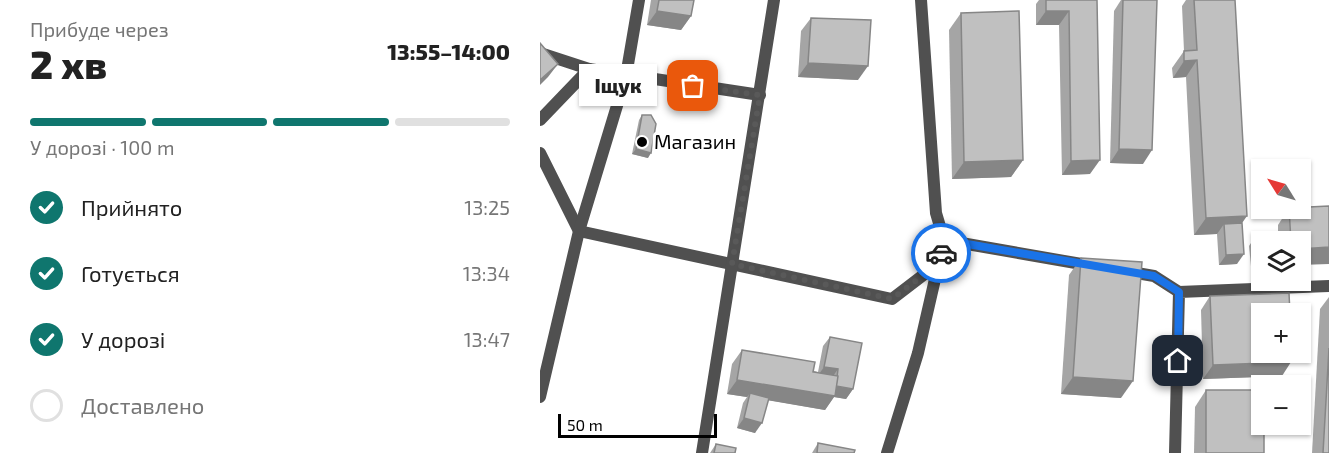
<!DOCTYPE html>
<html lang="uk">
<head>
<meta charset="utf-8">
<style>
	:root { --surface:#fff; --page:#f2f2f2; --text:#222; --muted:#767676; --line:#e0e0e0; --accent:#0f766e }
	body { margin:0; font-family:"Exo 2",sans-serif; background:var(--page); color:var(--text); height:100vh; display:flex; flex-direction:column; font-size:22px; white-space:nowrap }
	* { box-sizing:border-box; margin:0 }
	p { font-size:20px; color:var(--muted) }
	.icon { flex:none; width:33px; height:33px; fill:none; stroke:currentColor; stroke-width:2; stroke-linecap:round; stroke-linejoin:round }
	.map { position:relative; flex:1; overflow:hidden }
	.side { display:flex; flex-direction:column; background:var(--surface); width:540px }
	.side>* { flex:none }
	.needle { width:39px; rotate:307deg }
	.controls { position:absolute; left:711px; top:159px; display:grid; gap:12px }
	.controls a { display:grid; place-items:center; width:60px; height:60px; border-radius:0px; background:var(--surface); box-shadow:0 2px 4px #0004; font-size:30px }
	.scale { position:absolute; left:18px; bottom:15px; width:159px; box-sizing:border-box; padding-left:6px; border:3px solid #000; border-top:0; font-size:16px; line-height:21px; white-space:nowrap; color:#000; -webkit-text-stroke:4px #fff; paint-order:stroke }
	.pin { position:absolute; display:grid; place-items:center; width:51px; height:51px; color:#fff; margin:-26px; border-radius:12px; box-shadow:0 3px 9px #0006 }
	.courier { position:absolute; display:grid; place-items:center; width:60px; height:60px; margin:-30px; border:4px solid #1a73e8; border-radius:50%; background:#fff; color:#222; box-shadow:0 2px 8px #0007 }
	.bubble { position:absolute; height:42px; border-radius:0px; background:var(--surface); box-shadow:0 2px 4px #0004; font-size:20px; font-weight:800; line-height:42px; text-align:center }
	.summary em { font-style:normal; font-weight:800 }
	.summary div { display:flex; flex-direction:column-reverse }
	.summary { display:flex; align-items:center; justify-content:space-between; height:102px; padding:0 30px }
	h1 { font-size:39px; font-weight:800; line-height:45px }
	.bar { display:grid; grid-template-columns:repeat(4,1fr); gap:9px 6px; align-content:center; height:72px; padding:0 30px }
	.bar i { height:8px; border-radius:4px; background:var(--line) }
	.bar .active { background:var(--accent) }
	.bar p { grid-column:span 4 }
	ol { padding:0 30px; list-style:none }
	li { display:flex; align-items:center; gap:18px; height:66px }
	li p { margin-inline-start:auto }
	li .icon { padding:6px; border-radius:50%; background:var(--accent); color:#fff; stroke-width:4 }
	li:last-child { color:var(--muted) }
	li i { width:33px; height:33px; border:3px solid var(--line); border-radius:50% }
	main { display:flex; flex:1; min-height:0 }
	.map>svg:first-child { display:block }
</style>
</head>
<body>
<main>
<section class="side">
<div class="summary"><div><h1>2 хв</h1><p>Прибуде через</p></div><em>13:55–14:00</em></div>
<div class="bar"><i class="active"></i><i class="active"></i><i class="active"></i><i></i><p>У дорозі · 100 m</p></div>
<ol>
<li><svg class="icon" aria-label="check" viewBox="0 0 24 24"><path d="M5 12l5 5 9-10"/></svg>Прийнято<p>13:25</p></li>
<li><svg class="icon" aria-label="check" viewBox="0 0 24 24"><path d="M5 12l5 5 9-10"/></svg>Готується<p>13:34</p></li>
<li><svg class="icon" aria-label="check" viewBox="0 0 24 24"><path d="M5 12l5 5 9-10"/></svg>У дорозі<p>13:47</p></li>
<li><i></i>Доставлено</li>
</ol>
</section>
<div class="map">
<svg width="789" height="453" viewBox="0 0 789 453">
	<rect width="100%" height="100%" fill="#fff"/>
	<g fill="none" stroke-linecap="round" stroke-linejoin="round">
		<g stroke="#505050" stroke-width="12">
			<path d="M0,53L49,69"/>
			<path d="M0,120L49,69L220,95"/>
			<path d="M0,153L39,231L352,299L399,263"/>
			<path d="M404,240L553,266"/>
			<path d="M585,271L614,276L639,292"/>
			<path d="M0,397L39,231L86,76L99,0"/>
			<path d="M162,453L234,0"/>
			<path d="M347,453L378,353L404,240L396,213L381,0"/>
		</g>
		<path stroke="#505050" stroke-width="12" d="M635,453L639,292L789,286"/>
	</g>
	<g fill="#a5a5a5">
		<path d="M111,0H154L151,16L141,30L107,25Z"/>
		<path d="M499,0H557L550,174L522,175L519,25H496V4Z"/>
		<path d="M581,0H617L603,164L570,163L574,11Z"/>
		<path d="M646,0H695L702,223L697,264L679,265L677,234L654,235L646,77L633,78L632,68L644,51L642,6Z"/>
		<path d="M421,13L483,160L471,177L412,179L409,30Z"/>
		<path d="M271,18L318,80L258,77L261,31Z"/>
		<path d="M102,115L108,158L92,154L99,120Z"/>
		<path d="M749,208L760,242H738V225Z"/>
		<path d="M713,240L722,265L711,266L709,246Z"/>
		<path d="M541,258L581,398L521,394L529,275Z"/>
		<path d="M670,296L742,376L663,379L661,310Z"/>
		<path d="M789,297V453H772L780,309Z"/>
		<path d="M290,337L313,389L306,399L294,397L285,410L228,400L215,433L197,428L203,403L207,397L187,394L192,364L202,350L278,372L283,346Z"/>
		<path d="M666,390L724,453H654L655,407Z"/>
		<path d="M278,443L314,453H272Z"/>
		<path d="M176,444L195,453H170Z"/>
	</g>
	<g fill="#868686">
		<path d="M117,11L151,16L141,30L107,25Z"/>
		<path d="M506,11H529L519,25H496Z"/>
		<path d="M657,60L646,77L633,78L644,61Z"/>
		<path d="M268,63L328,66L318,80L258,77Z"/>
		<path d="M18,64L8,77L0,85V80Z"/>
		<path d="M96,149L111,153L108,158L92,154Z"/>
		<path d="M579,149L612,150L603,164L570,163Z"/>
		<path d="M483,160L471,177L412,179L424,162Z"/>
		<path d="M560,160L550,174L522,175L531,161Z"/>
		<path d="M707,216L695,233L684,224L677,234L654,235L666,218Z"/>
		<path d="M789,247V264L760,265V249Z"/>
		<path d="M704,254L697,264L679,265L686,255Z"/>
		<path d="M714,261H722V265L711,266Z"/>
		<path d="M751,362L742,376L663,379L673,365Z"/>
		<path d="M284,367L298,369L291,379L277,377Z"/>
		<path d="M533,377L593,381L581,398L521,394Z"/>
		<path d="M197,380L295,386L313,389L306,399L294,397L285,410L209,397L210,393L207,397L187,394Z"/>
		<path d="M204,418L222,423L215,433L197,428Z"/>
	</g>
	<g fill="#c0c0c0" stroke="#868686" stroke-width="1.5">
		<path d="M119,0H154L151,16L117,11Z"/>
		<path d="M506,0H557L560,160L531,161L529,11H506Z"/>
		<path d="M583,0H617L612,150L579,149Z"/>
		<path d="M654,0H695L707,216L666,218L657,60L644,61V51L657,50Z"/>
		<path d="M479,11L483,160L424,162L421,13Z"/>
		<path d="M271,18L331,20L328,66L268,63Z"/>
		<path d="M0,43L18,64L0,80Z"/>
		<path d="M102,115H111L116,124L111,153L96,149Z"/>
		<path d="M789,206V247L760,249V242H751L749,208Z"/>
		<path d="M702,223L704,254L686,255L684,224Z"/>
		<path d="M731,239L732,242H722V261H714L713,240Z"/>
		<path d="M541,258L602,262L593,381L533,377Z"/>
		<path d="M749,293L750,314H722V352H751V362L673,365L670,296Z"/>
		<path d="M290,337L322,343L313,389L296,386L298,369L284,367Z"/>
		<path d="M789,348V453H783Z"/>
		<path d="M202,350L275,362L273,372L298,376L295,396L197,380Z"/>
		<path d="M666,390H722V424H724V453H666Z"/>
		<path d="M210,393L229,398L222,423L204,418Z"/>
		<path d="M278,443L315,450L314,453H277Z"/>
		<path d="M176,444L196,448L195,453H174Z"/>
	</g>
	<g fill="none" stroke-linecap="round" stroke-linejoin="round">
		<path stroke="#595959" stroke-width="6" stroke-dasharray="0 10.8" d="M153,86L220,95L192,264L352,299L399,263L401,253"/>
		<path stroke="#1a73e8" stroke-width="8" d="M401,253L404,240L614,276L639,292L638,361"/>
	</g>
	<circle fill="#000" stroke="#fff" stroke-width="2" cx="102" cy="142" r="6"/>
	<g text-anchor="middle" stroke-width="6" stroke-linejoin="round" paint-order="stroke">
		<g font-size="20" fill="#000" stroke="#fff" text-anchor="start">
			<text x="114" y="149">Магазин</text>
		</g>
	</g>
</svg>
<div class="controls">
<a><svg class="needle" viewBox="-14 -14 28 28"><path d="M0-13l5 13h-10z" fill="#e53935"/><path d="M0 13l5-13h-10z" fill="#767676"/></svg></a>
<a><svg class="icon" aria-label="layers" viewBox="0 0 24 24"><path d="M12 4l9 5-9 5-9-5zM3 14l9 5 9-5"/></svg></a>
<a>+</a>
<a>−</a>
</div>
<div class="scale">50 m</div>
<div class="pin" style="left:153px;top:86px;background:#ea580c"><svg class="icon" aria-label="bag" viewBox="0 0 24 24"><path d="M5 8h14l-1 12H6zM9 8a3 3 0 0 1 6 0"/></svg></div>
<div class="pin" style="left:638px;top:361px;background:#1f2937"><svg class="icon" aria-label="home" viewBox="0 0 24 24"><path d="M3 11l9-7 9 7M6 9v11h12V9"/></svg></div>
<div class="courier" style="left:401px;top:253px"><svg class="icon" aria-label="car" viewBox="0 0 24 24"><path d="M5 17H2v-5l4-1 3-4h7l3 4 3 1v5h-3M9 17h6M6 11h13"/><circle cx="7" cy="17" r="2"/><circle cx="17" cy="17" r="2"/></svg></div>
<div class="bubble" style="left:39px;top:64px;width:78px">Іщук</div>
</div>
</main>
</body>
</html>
